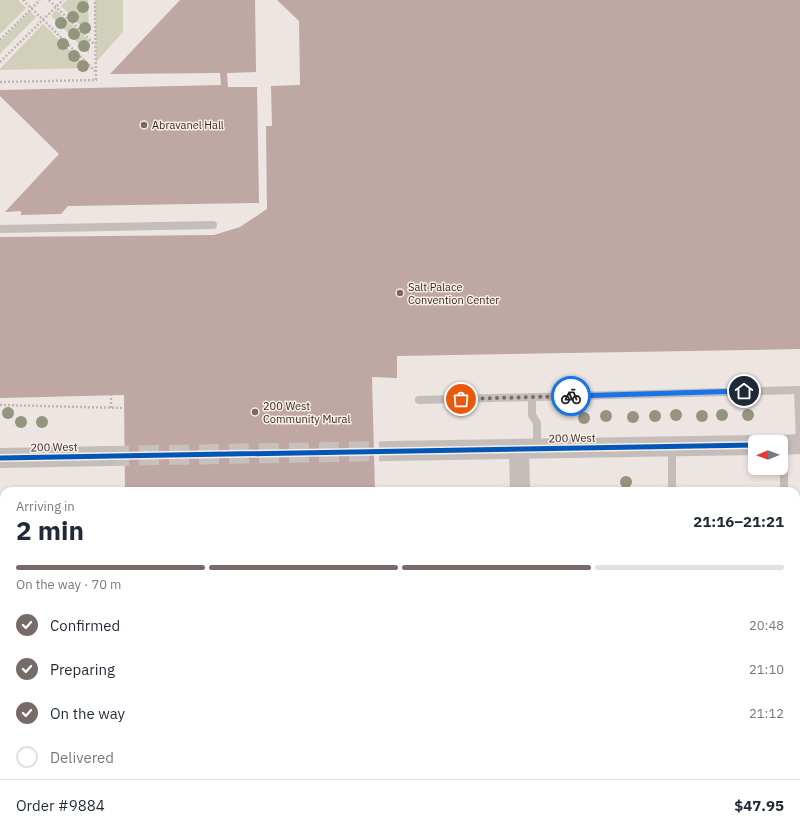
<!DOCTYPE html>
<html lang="en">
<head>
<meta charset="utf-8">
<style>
	:root { --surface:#fff; --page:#f2f2f3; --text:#1f2937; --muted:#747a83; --line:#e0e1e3; --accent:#766b69 }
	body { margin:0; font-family:"IBM Plex Sans",sans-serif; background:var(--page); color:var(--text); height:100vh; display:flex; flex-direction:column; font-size:15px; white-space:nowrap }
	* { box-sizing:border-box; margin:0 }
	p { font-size:13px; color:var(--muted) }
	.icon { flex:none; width:22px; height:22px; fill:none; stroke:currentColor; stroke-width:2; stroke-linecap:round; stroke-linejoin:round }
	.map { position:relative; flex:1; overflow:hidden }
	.side { position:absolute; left:0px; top:487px; width:800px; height:352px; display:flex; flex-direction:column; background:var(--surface); border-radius:12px 12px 0 0; box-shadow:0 2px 6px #0003 }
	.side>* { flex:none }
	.needle { width:26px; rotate:269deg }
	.tools { position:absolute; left:748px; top:435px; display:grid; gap:8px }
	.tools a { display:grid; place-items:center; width:40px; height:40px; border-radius:6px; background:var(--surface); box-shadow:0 2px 6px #0003; font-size:20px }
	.pin { position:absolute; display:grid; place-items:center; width:34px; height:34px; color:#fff; margin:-17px; border:2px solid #fff; border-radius:50%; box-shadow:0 1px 4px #0007 }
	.courier { position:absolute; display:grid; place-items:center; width:40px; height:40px; margin:-20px; border:3px solid #1a73e8; border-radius:50%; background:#fff; color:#222; box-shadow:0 1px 5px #0007 }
	.summary em { font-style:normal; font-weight:700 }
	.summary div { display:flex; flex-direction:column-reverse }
	.summary { display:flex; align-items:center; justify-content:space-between; height:68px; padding:0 16px }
	h1 { font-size:26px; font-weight:700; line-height:30px }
	.bar { display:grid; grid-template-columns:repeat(4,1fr); gap:6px 4px; align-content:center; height:48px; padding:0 16px }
	.bar i { height:5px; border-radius:3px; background:var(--line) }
	.bar .on { background:var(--accent) }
	.bar p { grid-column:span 4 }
	.line { display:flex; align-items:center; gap:10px; padding:0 16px; border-top:1px solid var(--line) }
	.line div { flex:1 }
	ol { padding:0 16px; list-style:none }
	li { display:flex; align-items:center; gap:12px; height:44px }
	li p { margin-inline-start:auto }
	li .icon { padding:4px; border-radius:50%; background:var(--accent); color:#fff; stroke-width:4 }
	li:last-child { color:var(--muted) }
	li i { width:22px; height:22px; border:2px solid var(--line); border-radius:50% }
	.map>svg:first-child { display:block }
</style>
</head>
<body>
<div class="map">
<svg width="800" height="839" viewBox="0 0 800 839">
	<rect width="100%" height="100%" fill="#ece5e1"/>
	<g fill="#d0d0bb">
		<path d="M0,0H18L26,8L0,34Z"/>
		<path d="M67,0H88L89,34L61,6Z"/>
		<path d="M95,0H123V32L96,62Z"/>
		<path d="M56,10L89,41V54L51,16Z"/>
		<path d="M30,11L36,17L0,54V42Z"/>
		<path d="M43,24L88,68L0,70V69Z"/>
	</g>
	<g fill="#bfa7a3">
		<path d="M180,0H255L256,72L227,73L228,87H257L259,203L68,206L61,214L21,215V211L5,212L59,154L0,96V90L221,85L220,73L110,74Z"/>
		<path d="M277,0H800V349L397,356V378L372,377L375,491H125L124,395L0,398V237L214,235L240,227L267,209L266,126H272L271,86L300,85L299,21Z"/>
		<rect x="0" y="575" width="4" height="73"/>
		<rect x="0" y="654" width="4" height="110"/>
		<path d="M800,785V839H730V835H796V786Z"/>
		<rect x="131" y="835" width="289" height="4"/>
		<path d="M569,835H693L694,839H569Z"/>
	</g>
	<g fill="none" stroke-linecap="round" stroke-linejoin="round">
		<path stroke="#c8c0bc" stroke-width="20" stroke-dasharray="20 10" stroke-linecap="butt" d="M109,456L389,451"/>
		<g stroke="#beb6b3" stroke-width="2.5" stroke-dasharray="2 2" stroke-linecap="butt">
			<path d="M23,0L95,71"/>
			<path d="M49,0L95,45"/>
			<path d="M0,40L40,0"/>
			<path d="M0,62L63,0"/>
			<path d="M0,82L96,80L95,0"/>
			<path d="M0,405L124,408"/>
			<path d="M111,408V395"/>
			<path d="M0,519H4"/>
		</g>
		<g stroke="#c5bdba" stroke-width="8">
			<path d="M0,229L213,225"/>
			<path d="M798,390L800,443"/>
			<path d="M532,397V415L537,423V449"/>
			<path d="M419,400L800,390"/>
			<path d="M672,491V446"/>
			<path d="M784,491V444"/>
			<path d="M796,514H800"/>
			<path d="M3,563L4,575"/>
			<path d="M796,759L800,758"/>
			<path d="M708,839V835"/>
		</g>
		<g stroke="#c5bdba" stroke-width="20">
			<path d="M781,445L800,444"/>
			<path d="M519,449L520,491"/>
			<path d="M389,451L755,445"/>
			<path d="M0,458L109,456"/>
			<path d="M523,835V839"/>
		</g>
		<defs>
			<path id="cycleway" d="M0,458L755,445"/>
		</defs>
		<use href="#cycleway" stroke="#f9eee8" stroke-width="8"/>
		<use href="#cycleway" stroke="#0057b8" stroke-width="5"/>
	</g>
	<g fill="#94957e">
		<circle cx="83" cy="7" r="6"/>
		<circle cx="73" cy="17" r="6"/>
		<circle cx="61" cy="23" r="6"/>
		<circle cx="85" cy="28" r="6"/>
		<circle cx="74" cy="34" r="6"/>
		<circle cx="63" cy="44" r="6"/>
		<circle cx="84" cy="46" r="6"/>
		<circle cx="74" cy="56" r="6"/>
		<circle cx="83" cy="66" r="6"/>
		<circle cx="8" cy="413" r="6"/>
		<circle cx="676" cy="415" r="6"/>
		<circle cx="722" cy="415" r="6"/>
		<circle cx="748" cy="415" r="6"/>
		<circle cx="606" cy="416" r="6"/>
		<circle cx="655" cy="416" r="6"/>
		<circle cx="702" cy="416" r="6"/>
		<circle cx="633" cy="417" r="6"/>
		<circle cx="584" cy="418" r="6"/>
		<circle cx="21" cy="422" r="6"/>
		<circle cx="42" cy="422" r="6"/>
		<circle cx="626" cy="482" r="6"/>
	</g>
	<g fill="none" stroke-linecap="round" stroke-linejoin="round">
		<path stroke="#766b69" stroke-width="4" stroke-dasharray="0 7.2" d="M461,399L571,396"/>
		<path stroke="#1a73e8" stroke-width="5" d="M571,396L744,391"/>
	</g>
	<g fill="#766b69" stroke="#f9eee8" stroke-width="1.5">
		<circle cx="144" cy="125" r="4"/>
		<circle cx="400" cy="293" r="4"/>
		<circle cx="255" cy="412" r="4"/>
	</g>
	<g text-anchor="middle" stroke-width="3" stroke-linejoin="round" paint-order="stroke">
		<g font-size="11" fill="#362a28" stroke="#f9eee8" text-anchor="start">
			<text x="152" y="129">Abravanel Hall</text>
			<text x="408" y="291">Salt Palace<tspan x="408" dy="13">Convention Center</tspan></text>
			<text x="263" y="410">200 West<tspan x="263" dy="13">Community Mural</tspan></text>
		</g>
		<g font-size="11" fill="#362a28" stroke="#f9eee8">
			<text transform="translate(572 438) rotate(-1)" y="4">200 West</text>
			<text transform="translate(54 447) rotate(-1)" y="4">200 West</text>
		</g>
	</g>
</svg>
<div class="tools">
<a><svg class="needle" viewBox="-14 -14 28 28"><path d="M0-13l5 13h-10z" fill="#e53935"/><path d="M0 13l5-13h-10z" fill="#747a83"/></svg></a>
</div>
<div class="pin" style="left:461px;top:399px;background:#ea580c"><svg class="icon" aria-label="bag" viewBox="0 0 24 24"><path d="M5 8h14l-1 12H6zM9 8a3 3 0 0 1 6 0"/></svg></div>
<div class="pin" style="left:744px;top:391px;background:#1f2937"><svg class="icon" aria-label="home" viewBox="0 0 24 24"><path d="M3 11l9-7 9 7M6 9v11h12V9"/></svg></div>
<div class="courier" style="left:571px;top:396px"><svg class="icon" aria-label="bike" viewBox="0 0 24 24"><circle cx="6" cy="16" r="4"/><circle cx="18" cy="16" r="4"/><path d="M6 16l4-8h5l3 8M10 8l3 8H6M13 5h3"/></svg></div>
<section class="side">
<div class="summary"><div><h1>2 min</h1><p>Arriving in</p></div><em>21:16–21:21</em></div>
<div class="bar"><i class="on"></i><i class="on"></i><i class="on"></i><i></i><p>On the way · 70 m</p></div>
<ol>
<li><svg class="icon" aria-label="check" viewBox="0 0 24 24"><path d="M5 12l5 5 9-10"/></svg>Confirmed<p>20:48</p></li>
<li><svg class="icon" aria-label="check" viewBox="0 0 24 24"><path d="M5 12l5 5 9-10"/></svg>Preparing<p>21:10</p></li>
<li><svg class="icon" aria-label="check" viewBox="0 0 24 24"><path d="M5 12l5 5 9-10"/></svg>On the way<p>21:12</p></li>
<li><i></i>Delivered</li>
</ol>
<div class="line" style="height:52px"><div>Order #9884</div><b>$47.95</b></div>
</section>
</div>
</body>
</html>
